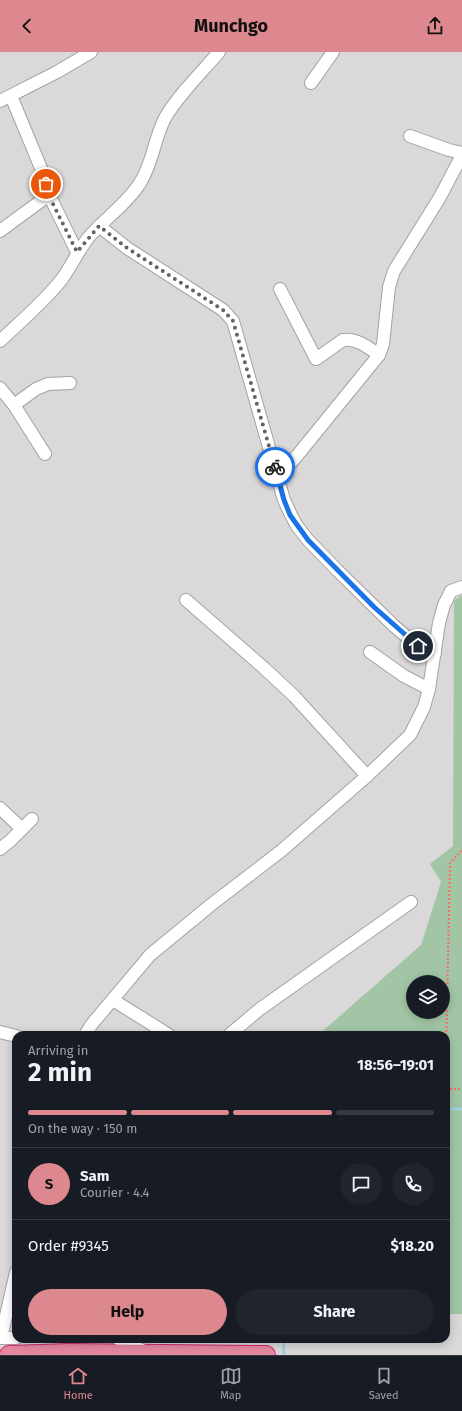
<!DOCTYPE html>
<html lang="en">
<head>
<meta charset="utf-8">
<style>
	:root { --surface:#171b24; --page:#20242c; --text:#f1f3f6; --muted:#9ea1a6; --line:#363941; --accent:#dd878e }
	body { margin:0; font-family:"Fira Sans",sans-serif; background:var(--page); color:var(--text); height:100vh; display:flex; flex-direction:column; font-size:15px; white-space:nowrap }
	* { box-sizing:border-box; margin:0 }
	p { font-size:13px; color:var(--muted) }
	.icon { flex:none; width:22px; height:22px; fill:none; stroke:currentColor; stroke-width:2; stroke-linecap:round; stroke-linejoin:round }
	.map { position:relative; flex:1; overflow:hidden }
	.sheet { position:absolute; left:12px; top:979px; width:438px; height:312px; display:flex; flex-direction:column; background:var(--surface); border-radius:12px; box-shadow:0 2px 10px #0003 }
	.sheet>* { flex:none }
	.fabs { position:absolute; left:406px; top:923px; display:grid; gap:8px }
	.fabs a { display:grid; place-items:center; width:44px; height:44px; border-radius:50%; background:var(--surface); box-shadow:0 2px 10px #0003; font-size:20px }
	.pin { position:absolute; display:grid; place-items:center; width:34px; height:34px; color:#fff; margin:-17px; border:2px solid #fff; border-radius:50%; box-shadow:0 1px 4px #0007 }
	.courier { position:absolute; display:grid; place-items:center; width:40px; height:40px; margin:-20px; border:3px solid #1a73e8; border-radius:50%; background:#fff; color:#222; box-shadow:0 1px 5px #0007 }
	.head em { font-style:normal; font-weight:700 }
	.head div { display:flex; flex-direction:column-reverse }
	.head { display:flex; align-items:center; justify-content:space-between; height:68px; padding:0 16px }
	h1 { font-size:26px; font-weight:700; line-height:30px }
	.bar { display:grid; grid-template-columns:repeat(4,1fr); gap:6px 4px; align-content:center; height:48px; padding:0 16px }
	.bar i { height:5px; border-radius:3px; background:var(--line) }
	.bar .current { background:var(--accent) }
	.bar p { grid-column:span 4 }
	.line { display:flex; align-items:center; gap:10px; padding:0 16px; border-top:1px solid var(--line) }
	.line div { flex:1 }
	.round { display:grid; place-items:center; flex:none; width:42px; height:42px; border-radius:21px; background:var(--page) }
	.action { display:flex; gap:8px; margin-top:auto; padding:8px 16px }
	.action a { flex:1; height:46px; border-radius:24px; background:var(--accent); color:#111; font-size:16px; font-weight:700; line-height:46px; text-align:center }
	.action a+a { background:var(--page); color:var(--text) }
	header { display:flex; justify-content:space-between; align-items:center; height:52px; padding:0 16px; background:var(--accent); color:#111; font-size:18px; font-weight:700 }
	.tab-bar { display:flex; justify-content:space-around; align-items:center; height:56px; border-top:1px solid var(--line); background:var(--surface); font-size:11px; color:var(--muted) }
	.tab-bar a { display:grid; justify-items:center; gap:2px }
	.tab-bar .current { color:var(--accent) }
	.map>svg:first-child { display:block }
</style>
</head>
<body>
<header><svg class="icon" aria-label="back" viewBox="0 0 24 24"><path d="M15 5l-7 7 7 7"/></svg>Munchgo<svg class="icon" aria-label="share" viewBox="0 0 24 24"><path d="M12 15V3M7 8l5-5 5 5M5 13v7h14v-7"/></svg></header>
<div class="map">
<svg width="462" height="1303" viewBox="0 0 462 1303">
	<rect width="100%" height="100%" fill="#ede8e1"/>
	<path fill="#dad8d9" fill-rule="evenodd" d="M0,0H462V1303H0ZM413,930H443V960H413ZM16,983H446V1287H16Z"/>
	<path fill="#a2c6a5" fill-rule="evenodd" d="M460,544H462V1262H446V983H318L421,893L441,830L430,812L453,794L454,549ZM413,930H443V960H413Z"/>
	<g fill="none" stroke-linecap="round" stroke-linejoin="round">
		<g stroke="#a1d2db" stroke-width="3">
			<path d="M446,1057H462"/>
			<path d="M283,1287L284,1303"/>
		</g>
		<defs>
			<g id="minor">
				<path d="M311,31L333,0"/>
				<path d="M11,44L43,121L49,143L77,200"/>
				<path d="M0,49L57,20L91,0"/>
				<path d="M410,84L449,98L462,101"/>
				<path d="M99,174L127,196L223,258L233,269L284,448L291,463L297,474L308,488L337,518L394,574L418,594L426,599L435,601"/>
				<path d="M0,179L49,143"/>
				<path d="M280,237L316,307L343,288C357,286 369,296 379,303"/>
				<path d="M0,289C21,269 44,250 62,227C72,213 78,199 88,186C104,167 127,152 140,131C153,111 154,87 165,66C178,43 202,20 219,0"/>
				<path d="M0,336L14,353L45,402"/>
				<path d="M14,353L36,337L48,332L70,331"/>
				<path d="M277,421L286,416L296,405L379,303L383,292L389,235L394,219L440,145L462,103"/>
				<path d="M186,548L264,616L294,644L367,724"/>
				<path d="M370,600L404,624L429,637"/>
				<path d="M0,756L22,777"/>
				<path d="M0,797L10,789L32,767"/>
				<path d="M113,948L169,983"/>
				<path d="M0,980L16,984"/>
				<path d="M85,983L92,972L150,903L212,852L281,799L367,724L410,683L424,655L429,637L439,571L444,553L451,539L462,535"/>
				<path d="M229,983L260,957L411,850"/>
				<path d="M0,1286H16"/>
				<path d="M1,1286L16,1220"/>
				<path d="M118,1287L144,1299"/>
			</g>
			<path id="highway" d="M9,1303L69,1301L266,1303"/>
		</defs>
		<use href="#minor" stroke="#a3a3a3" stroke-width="14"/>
		<use href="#highway" stroke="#d4256d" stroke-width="20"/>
		<g stroke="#f86c67" stroke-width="2" stroke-dasharray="2 2" stroke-linecap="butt">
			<path d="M446,1000L450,811L460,800L462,799"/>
			<path d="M446,1037H462"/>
		</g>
		<use href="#minor" stroke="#fff" stroke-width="12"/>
		<use href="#highway" stroke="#e588a0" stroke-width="18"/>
	</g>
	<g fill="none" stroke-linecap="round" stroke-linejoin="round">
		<path stroke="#656361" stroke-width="4" stroke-dasharray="0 7.2" d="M46,132L49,144L77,200L99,174L127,196L223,258L233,269L275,415"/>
		<path stroke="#1a73e8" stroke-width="5" d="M275,415L284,448L290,463L308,488L374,555L418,594"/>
	</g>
</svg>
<div class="fabs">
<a><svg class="icon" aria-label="layers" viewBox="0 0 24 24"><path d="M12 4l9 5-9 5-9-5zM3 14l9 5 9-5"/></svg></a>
</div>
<div class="pin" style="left:46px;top:132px;background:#ea580c"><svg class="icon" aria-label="bag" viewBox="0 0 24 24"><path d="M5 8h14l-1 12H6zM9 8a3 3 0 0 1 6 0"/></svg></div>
<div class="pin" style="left:418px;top:594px;background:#1f2937"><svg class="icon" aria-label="home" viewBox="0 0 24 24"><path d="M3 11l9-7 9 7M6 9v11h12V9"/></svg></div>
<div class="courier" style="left:275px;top:415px"><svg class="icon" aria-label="bike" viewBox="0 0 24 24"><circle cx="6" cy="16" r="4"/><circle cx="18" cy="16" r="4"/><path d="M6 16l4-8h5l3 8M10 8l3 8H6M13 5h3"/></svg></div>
<section class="sheet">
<div class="head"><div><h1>2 min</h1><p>Arriving in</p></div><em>18:56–19:01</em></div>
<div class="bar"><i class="current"></i><i class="current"></i><i class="current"></i><i></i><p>On the way · 150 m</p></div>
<div class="line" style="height:72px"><b class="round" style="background:var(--accent);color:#111">S</b><div><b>Sam</b><p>Courier · 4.4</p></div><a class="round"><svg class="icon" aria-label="chat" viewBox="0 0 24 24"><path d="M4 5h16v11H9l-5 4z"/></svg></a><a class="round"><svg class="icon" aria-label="phone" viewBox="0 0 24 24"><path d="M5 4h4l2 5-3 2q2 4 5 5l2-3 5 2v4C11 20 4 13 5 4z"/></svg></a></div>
<div class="line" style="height:52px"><div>Order #9345</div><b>$18.20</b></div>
<div class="action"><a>Help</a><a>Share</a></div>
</section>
</div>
<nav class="tab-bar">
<a class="current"><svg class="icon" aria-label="home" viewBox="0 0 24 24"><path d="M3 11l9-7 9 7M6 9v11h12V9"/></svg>Home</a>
<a><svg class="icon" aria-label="map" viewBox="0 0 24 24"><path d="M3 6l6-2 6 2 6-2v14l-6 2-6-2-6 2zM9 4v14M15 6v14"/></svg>Map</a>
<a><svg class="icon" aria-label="saved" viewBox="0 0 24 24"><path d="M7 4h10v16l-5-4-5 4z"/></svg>Saved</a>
</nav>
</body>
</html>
